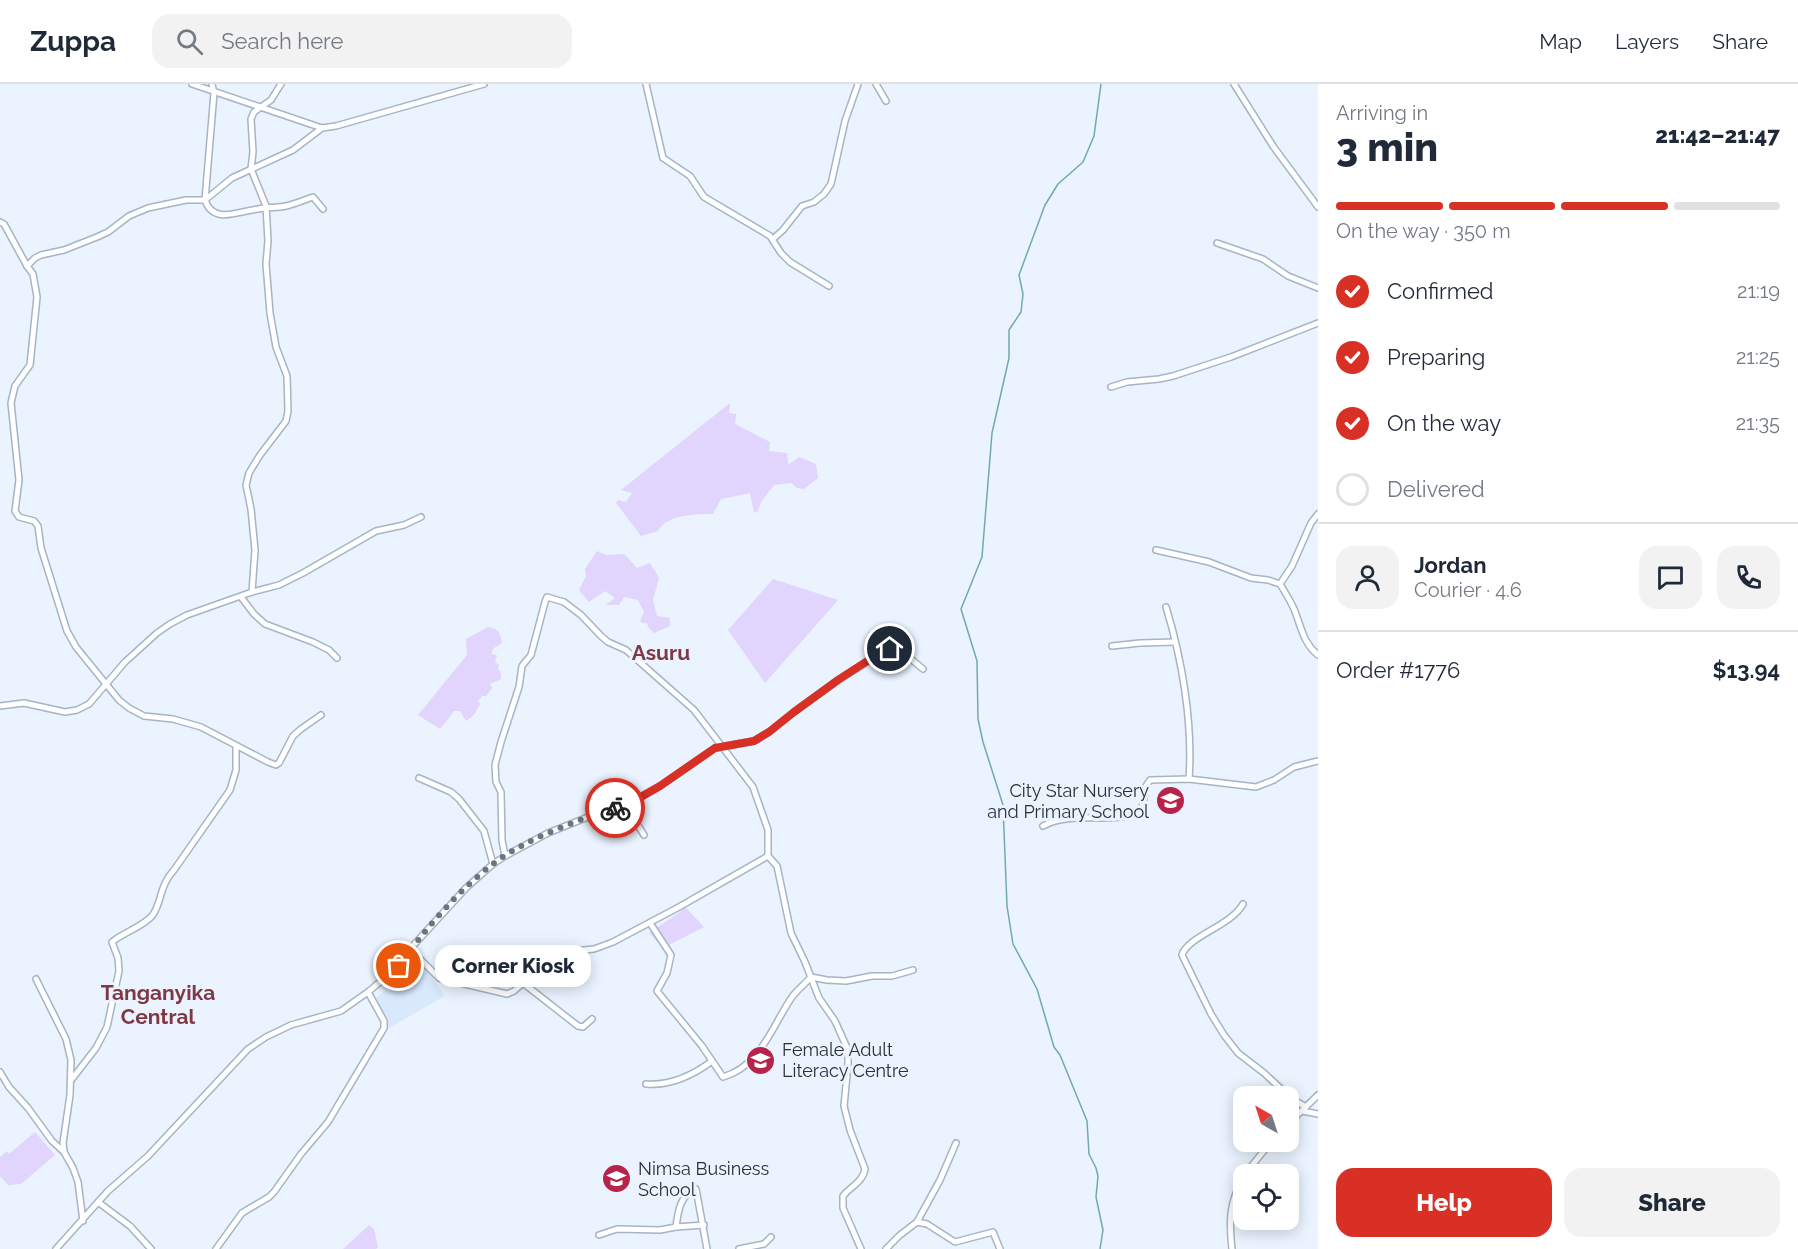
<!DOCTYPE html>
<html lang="en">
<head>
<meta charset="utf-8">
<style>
	:root { --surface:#fff; --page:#f2f2f3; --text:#1f2937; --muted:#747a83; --line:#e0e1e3; --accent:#d93025 }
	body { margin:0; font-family:Raleway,sans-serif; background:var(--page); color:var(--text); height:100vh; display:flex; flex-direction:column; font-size:22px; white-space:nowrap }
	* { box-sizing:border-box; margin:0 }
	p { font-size:20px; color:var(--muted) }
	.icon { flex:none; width:33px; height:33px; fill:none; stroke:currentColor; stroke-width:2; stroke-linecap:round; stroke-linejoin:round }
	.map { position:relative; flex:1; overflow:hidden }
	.panel { display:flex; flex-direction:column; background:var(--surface); width:480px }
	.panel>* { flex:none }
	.needle { width:39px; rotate:321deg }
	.buttons { position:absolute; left:1233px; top:1002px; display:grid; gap:12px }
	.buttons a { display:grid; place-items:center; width:66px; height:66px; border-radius:12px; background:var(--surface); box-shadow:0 3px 15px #0003; font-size:30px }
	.pin { position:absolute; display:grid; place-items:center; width:51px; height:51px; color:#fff; margin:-26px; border:3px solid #fff; border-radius:50%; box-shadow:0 2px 6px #0007 }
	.courier { position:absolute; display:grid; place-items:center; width:60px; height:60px; margin:-30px; border:4px solid #d93025; border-radius:50%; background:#fff; color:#222; box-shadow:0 2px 8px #0007 }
	.bubble { position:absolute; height:42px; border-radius:18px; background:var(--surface); box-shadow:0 3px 15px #0003; font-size:20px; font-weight:800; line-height:42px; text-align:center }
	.head em { font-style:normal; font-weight:800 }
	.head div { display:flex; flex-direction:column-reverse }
	.head { display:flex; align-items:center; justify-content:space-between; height:102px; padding:0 18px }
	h1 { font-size:39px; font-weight:800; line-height:45px }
	.bar { display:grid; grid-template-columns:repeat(4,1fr); gap:9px 6px; align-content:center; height:72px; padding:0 18px }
	.bar i { height:8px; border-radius:4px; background:var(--line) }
	.bar .selected { background:var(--accent) }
	.bar p { grid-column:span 4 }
	.line { display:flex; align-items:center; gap:15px; padding:0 18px; border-top:2px solid var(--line) }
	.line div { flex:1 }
	.round { display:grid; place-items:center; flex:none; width:63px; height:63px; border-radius:18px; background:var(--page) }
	ol { padding:0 18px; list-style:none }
	li { display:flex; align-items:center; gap:18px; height:66px }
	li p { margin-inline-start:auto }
	li .icon { padding:6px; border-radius:50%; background:var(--accent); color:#fff; stroke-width:4 }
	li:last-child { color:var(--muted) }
	li i { width:33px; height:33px; border:3px solid var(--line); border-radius:50% }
	.button { display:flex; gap:12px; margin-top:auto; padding:12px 18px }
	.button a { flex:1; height:69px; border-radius:18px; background:var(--accent); color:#fff; font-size:24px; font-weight:800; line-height:69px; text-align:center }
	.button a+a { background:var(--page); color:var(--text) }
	header { display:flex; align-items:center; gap:36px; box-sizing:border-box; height:84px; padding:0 30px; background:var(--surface); border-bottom:2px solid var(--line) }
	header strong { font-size:28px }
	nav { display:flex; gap:33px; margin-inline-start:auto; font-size:21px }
	.search { width:420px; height:54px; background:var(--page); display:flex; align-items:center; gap:15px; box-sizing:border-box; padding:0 21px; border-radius:18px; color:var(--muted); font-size:22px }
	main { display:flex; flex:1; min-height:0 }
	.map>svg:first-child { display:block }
</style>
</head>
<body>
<header>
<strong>Zuppa</strong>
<div class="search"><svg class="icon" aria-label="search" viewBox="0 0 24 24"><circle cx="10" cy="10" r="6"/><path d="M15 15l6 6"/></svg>Search here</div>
<nav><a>Map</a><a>Layers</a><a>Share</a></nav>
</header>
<main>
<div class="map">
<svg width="1318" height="1165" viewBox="0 0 1318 1165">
	<rect width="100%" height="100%" fill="#eaf3fe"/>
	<path fill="#d9e9fd" d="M419,876L445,912L389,944L375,915Z"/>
	<g fill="#e1d4fd">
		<path d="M730,319L729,329L736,330L735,340L770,358L769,367L787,369L788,381L799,373L816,380L818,394L804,405L797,404L791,399L774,401L761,418L758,427L754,429L750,409L721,415L713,430C696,430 667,430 658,447L641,452L616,419L618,416L626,418L632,409L621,406Z"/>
		<path d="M597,467L606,471L624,470L637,484L650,479L659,494L653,516L657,532L670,534V542L654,549L648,543L647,539H643L640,537L644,528L638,516L624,513L619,521H606L615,514L605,507L589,518L579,506L586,492L585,485Z"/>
		<path d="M773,495L838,516L765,599L728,546Z"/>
		<path d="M488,543C499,545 500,549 502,559L494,564L491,570L497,571L495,578L499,581L498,585L501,589V595L490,600L492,604L486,612H482L478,617L480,620L474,631L466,637L460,627H454L440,645L418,631L467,571L466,555Z"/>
		<path d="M686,824L704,843L663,864L649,849Z"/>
		<path d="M35,1048L55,1071L21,1100L8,1101L0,1092V1073L7,1067L9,1070Z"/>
		<path d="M369,1141L374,1145L378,1163L376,1165H343Z"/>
	</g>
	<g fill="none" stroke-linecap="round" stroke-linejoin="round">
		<path stroke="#73a8af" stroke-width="1.5" d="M1100,1165L1103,1146L1096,1113L1098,1092L1096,1084L1089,1070L1087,1037L1060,971L1054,963L1037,905L1013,860L1007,822L1003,721L983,658L978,635L977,577L961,525L982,473L992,349L1009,274V246L1021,228L1023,210L1019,191L1045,121L1058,100L1083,78L1094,52L1101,0"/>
		<defs>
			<g id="street">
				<path d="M192,0L322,44L336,42L484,0"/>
				<path d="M646,0L663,74L690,92L704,113L770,152L781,169L790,178L829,202"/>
				<path d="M876,0L886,17"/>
				<path d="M1234,0L1273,62L1318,123"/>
				<path d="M322,44L293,66L232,94L205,116C213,141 239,127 258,125C267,123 277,124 286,122C295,120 304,116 313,113L323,125"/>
				<path d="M0,138L4,140L27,182L33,190L37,213L30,281L15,302L11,319L19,396L15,427L19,433L34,437L38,442L41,464L67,547L76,563L119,616L129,624L144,632L173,635L201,643L268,678L276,681L279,679L293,652L301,645L321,631"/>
				<path d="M773,155L783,146L802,122L814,118L824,110L831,100L845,37L858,0"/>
				<path d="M1217,159L1263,175L1288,192L1318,204"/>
				<path d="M27,182L35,174L41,171L64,166L97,153L108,148L129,132L148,124L186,116H205L214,9L212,0"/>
				<path d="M1111,303L1127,298L1159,295L1173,292L1231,273L1318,239"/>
				<path d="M1156,466L1209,478L1251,494L1268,496L1280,500C1285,508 1290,516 1294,525C1301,542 1303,559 1318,571"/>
				<path d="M1280,500L1292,482L1311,439L1318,430"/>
				<path d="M252,508L255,466L251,425L246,401L249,389L260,371L286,337L288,327L287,292L276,263L270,229L266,180L268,157L266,122L251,85L253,68L251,35L254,28L271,16L281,0"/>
				<path d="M241,513L254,530L265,540L313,558L329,566L337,574"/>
				<path d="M1166,523C1182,575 1193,639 1189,695"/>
				<path d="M1112,562L1140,559L1175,558"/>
				<path d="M0,622L24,619L65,628L77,626L89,620L125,578L157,549L170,540L187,531L252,508L279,501L303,489L376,447L404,441L421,433"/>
				<path d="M419,694L451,708L459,715L484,747L493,780"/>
				<path d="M625,721L644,751"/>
				<path d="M1043,742C1072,725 1124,743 1142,725L1146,702L1150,696L1189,695L1256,703L1274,696L1294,683L1318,677"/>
				<path d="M505,772L502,756L501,708L496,698L495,681L501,658L519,603L522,582L531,571L545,518L547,513L564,518L581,531L601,552L608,558L626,566L694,626L753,703L768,746V772L777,782L791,849L805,878L819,914L835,937L848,966V980L844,1022L850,1046L865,1085C863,1098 850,1103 843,1112V1124L861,1165"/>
				<path d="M1243,820C1231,842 1188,852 1182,871L1211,930L1224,951L1238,969L1264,989L1292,1015L1306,1023"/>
				<path d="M650,839L671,871L667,889L657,907L702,962L723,993C761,982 772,942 792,913C797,906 805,900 811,893L827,896L846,897L872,892H892L913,886"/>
				<path d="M410,865L439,894L507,910L514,907L548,877L574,867L594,865L613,858L679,823L768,772"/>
				<path d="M36,895L66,955L71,976L70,1011L63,1059L64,1068"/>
				<path d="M523,899L578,942L583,943L592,935"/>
				<path d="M0,988L9,1003L28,1024L52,1057L64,1068L73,1084L78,1098L83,1137"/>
				<path d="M72,995L96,964L107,943L119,887L118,874L112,858L116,855C126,848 143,842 152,832C162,819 159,802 174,786L230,706L236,686V662"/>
				<path d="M646,1000C671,1002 692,992 712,977"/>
				<path d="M1302,1027L1318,1030"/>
				<path d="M1288,1040L1318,1011"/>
				<path d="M1245,1090L1271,1058"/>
				<path d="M98,1118L130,1142L151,1165"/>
				<path d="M917,1138L940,1096L956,1059"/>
				<path d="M676,1143C678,1127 680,1111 696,1105L707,1165"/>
				<path d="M599,1151L617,1145L660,1146L676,1143L704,1141"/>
				<path d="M56,1165L108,1107L148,1072L248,965L266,953L291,941L341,927L368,908L399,882L410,865L466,804L493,780L505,772L548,749L588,733L625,721L639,714L660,702L715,664L754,657L769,648L794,628L838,596L886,566H897L905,570L923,585"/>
				<path d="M216,1165L242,1129L269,1113L274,1108L301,1070L328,1038L384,944V937L368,908"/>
				<path d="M739,1165L764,1160L771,1153"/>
				<path d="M886,1165L900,1151L917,1138L927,1140L955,1158L993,1148L1000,1165"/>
				<path d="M1232,1165C1229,1138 1229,1117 1244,1093"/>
			</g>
		</defs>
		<use href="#street" stroke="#a6b4c5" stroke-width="8"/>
		<use href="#street" stroke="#fff" stroke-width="5"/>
	</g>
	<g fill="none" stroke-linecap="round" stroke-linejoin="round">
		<path stroke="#6d747d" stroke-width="6" stroke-dasharray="0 10.8" d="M399,882C423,847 460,805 493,780C526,755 575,737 615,724"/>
		<path stroke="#d93025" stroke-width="8" d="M615,724L639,714L660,702L715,664L754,657L769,648L794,628L838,596L878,570L890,565"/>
	</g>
	<defs>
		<symbol id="school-disc" viewBox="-11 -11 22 22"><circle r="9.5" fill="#b5244b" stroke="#eaf3fe"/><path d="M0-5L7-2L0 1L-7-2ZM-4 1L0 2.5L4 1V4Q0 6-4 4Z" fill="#fff"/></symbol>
		<symbol id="university-disc" viewBox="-11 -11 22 22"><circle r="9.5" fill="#b5244b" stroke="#eaf3fe"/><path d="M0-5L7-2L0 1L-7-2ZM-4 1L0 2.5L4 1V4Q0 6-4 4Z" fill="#fff"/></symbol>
	</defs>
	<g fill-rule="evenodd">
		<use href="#school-disc" x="1154" y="700" width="33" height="33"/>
		<use href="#school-disc" x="744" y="960" width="33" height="33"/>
		<use href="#university-disc" x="600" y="1078" width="33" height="33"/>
	</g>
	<g text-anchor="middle" stroke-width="6" stroke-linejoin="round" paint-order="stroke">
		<g font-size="18" fill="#2a3037" stroke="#eaf3fe" text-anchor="start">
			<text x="1149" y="713" text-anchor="end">City Star Nursery<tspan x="1149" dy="21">and Primary School</tspan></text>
			<text x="782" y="972">Female Adult<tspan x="782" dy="21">Literacy Centre</tspan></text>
			<text x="638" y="1091">Nimsa Business<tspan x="638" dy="21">School</tspan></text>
		</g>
		<g font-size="21" font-weight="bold" fill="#803844" stroke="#eaf3fe">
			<text x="661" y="576">Asuru</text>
			<text x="158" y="916">Tanganyika<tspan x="158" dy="24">Central</tspan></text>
		</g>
	</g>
</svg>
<div class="buttons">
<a><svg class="needle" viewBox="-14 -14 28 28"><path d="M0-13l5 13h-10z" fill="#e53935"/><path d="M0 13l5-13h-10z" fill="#747a83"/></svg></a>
<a><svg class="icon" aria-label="locate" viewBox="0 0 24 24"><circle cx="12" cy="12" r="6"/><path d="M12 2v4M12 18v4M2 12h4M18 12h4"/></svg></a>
</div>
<div class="pin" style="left:399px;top:882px;background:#ea580c"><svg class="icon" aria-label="bag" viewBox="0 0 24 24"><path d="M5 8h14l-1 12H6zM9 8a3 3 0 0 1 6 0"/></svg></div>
<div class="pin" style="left:890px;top:565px;background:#1f2937"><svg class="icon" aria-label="home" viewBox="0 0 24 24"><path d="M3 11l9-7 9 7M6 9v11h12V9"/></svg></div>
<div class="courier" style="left:615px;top:724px"><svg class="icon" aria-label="bike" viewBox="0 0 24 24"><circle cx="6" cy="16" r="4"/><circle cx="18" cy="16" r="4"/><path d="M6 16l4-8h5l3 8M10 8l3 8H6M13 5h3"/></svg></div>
<div class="bubble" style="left:435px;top:861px;width:156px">Corner Kiosk</div>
</div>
<section class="panel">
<div class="head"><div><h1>3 min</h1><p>Arriving in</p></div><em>21:42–21:47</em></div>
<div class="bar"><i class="selected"></i><i class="selected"></i><i class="selected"></i><i></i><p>On the way · 350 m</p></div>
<ol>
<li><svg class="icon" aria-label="check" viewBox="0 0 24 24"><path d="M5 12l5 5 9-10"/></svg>Confirmed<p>21:19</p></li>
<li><svg class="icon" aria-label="check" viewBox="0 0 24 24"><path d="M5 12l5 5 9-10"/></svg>Preparing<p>21:25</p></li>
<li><svg class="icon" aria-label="check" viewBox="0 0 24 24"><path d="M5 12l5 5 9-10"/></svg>On the way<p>21:35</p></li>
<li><i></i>Delivered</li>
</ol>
<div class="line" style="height:108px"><a class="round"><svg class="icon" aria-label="person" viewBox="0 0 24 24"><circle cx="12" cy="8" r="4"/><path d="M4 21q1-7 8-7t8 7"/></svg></a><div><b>Jordan</b><p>Courier · 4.6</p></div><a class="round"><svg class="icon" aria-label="chat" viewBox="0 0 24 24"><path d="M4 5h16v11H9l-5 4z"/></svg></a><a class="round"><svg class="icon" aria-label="phone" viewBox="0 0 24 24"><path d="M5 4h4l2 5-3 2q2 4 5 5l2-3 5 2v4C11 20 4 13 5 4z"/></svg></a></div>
<div class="line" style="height:78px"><div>Order #1776</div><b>$13.94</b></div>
<div class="button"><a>Help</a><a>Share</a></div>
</section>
</main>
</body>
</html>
